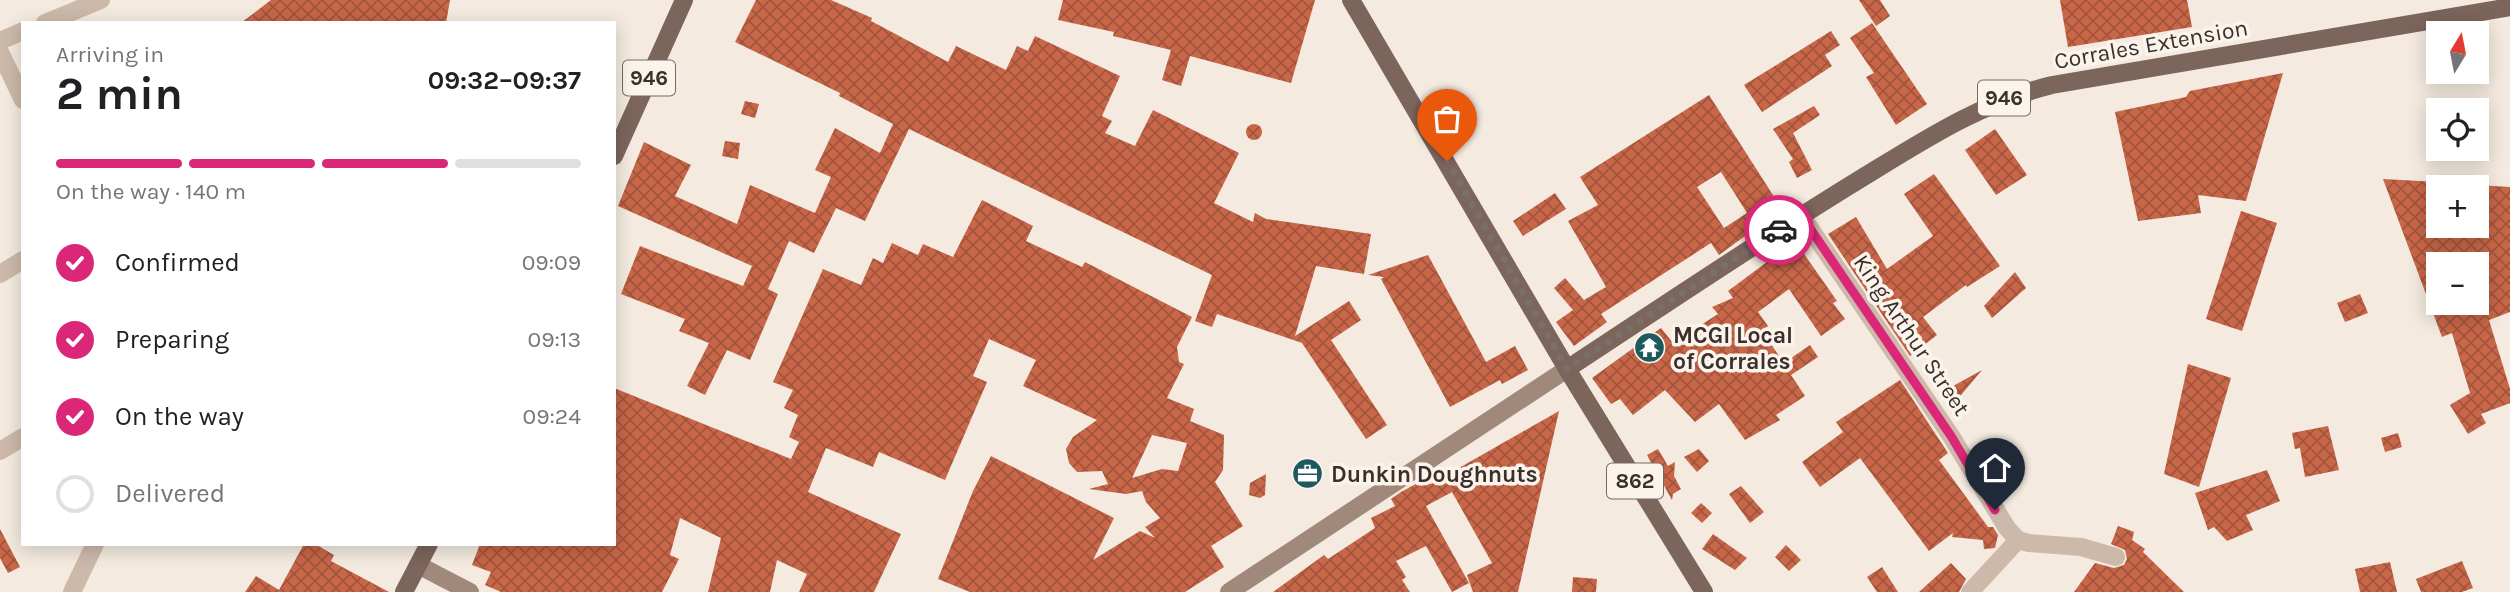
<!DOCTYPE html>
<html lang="en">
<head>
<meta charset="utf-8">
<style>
	:root { --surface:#fff; --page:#f6f6f6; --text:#202124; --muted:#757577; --line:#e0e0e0; --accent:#db2777 }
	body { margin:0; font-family:Karla,sans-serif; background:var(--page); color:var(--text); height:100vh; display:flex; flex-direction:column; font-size:26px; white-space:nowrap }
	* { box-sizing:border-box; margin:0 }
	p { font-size:23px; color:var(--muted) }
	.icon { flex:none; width:38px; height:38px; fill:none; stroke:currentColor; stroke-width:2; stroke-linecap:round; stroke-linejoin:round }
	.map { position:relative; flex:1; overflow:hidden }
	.drawer { position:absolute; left:21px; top:21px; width:595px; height:525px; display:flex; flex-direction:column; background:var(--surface); border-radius:0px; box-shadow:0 4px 18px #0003 }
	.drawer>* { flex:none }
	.needle { width:46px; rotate:10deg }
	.buttons { position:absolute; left:2426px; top:21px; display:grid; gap:14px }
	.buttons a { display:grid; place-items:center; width:63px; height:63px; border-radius:0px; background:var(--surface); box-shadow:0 4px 18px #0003; font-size:35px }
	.pin { position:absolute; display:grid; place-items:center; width:60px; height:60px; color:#fff; margin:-72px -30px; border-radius:50% 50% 50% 0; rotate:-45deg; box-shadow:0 0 7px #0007 }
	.pin .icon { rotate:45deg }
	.courier { position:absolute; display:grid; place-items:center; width:70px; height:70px; margin:-35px; border:5px solid #db2777; border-radius:50%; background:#fff; color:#222; box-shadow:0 2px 9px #0007 }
	.overview em { font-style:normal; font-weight:700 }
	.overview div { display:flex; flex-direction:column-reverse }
	.overview { display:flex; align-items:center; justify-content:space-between; height:119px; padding:0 35px }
	h1 { font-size:46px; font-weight:700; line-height:52px }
	.bar { display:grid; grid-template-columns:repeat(4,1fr); gap:10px 7px; align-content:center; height:84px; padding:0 35px }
	.bar i { height:9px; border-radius:5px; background:var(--line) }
	.bar .active { background:var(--accent) }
	.bar p { grid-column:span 4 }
	ol { padding:0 35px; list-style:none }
	li { display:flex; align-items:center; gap:21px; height:77px }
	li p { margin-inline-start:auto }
	li .icon { padding:7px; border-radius:50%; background:var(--accent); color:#fff; stroke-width:4 }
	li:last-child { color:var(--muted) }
	li i { width:38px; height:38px; border:4px solid var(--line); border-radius:50% }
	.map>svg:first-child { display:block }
</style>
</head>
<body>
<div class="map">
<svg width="2510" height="592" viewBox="0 0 2510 592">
	<defs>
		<pattern id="building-cross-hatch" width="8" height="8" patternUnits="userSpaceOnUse" patternTransform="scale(1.75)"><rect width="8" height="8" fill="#c86648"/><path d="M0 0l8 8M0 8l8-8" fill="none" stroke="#a3543c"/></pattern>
	</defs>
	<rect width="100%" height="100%" fill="#f4eadf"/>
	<g fill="url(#building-cross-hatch)" fill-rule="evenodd">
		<path d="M271,0H450L446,23H241Z"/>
		<path d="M756,0H831L872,18L871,21L948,62L956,46L1006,70L1017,46L1028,51L1035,36L1120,76L1102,116L1112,121L1105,133L1135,146L1153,110L1239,153L1214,203L1253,222L1255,213L1266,219L1371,234L1364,274L1316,266L1295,336L1349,301L1361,320L1331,340L1387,425L1366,439L1302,343L1217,314L1212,327L1195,321L1212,275L909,129L865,221L836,208L814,253L789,241L768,289L778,294L750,360L727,350L705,395L687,386L709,343L679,331L685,319L621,294L640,246L743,286L752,266L618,206L644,142L691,165L675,196L737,224L750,185L815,213L831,177L815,170L835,128L880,153L893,124L839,96L840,93L735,42Z"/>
		<path d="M1063,0H1315L1291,83L1190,56L1181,86L1162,80L1171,50L1113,36L1114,32L1058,20Z"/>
		<path d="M1859,0H1880L1890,16L1876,26Z"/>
		<path d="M2060,0H2187L2192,27L2068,47Z"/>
		<path d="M1872,23L1927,104L1896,125L1866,77L1874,73L1850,38Z"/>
		<path d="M1831,31L1840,45L1825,55L1832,66L1762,112L1744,85Z"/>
		<path d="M2283,73L2246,201L2198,195L2201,213L2138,221L2115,112L2186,97L2190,91Z"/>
		<path d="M1709,95L1782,209L1719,255L1711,243L1601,314L1607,322L1574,346L1556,322L1573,310L1554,288L1565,278L1584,300L1606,287L1568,221L1598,205L1580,177ZM1721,172L1747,213L1724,228L1697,187Z"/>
		<path d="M745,101L759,104L755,118L741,114Z"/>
		<path d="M1814,106L1820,115L1793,133L1812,170L1797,178L1789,162L1793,159L1773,129Z"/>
		<circle cx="1254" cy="132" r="8"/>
		<path d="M1995,129L2027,175L1996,195L1965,150Z"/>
		<path d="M725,141L740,143L738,159L722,156Z"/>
		<path d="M1934,174L2000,266L1967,287L1966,285L1923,317L1937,335L1910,356L1828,234L1856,217L1887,269L1933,236L1904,194Z"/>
		<path d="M2383,179L2438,182V226H2476V185L2510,187V312L2489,320L2510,389V403L2481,414L2486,423L2468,434L2450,405L2470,393L2452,333L2442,337ZM2438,264H2476V303H2438Z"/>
		<path d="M1555,193L1566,209L1523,236L1513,221Z"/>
		<path d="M982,200L1033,226L1026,241L1082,267L1085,262L1192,317L1177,347L1179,362L1184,364L1167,398L1194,409L1190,421L1224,435L1223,470L1215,482L1243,526L1211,546L1224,567L1185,592H970L938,579L973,491L991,456L1114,518L1093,560L1140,531L1155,538L1145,527L1160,518L1146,502L1142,491L1126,494L1089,489L1108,484L1102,471L1077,472L1069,463L1066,449L1073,437L1097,420L1023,386L1036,360L989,339L973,376L987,382L945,480L879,452L873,467L826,448L808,492L901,534L874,592H799L807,574L777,560L770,592H708L721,538L680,518L670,555L679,559L662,592H501L485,585L491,572L472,565L480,544H614V388L791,459L799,442L789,437L798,415L784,408L793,390L773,382L823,269L861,285L873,258L883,263L892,243L918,255L923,244L953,257ZM1152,435L1187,443L1178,471L1162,469L1132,478Z"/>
		<path d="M2241,211L2277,223L2242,331L2206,319Z"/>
		<path d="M1795,241L1837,301L1833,303L1845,319L1821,336L1789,289L1758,312L1768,326L1762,331L1784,363L1810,345L1818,357L1791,375L1805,396L1776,415L1780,420L1745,440L1719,404L1695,422L1665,390L1633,415L1620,399L1611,404L1592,378L1661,328L1673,343L1718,314L1712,307L1733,298L1728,291Z"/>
		<path d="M1428,255L1486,362L1515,346L1528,370L1502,384L1500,380L1450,407L1381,279L1384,277L1368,275Z"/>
		<path d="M2015,272L2026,288L1992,318L1984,306Z"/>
		<path d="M2360,294L2368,313L2345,322L2337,303Z"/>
		<path d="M2188,364L2231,378L2199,487L2164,474Z"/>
		<path d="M1982,370L1956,401L1944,391Z"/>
		<path d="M1900,380L1948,453L1939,460L1988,527H1993L1998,535L1995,548L1984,549L1983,540L1952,537L1953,533L1929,551L1860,458L1820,487L1802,462L1843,432L1836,422Z"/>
		<path d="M1559,411L1518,592H1473L1467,575L1492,563L1452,492L1426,506L1469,583L1452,592L1426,546L1396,561L1406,577L1402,580L1410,592H1273L1324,555L1328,559L1375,528L1371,518L1395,506L1391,499L1401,492L1427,478L1431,484Z"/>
		<path d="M2328,426L2339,470L2305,477L2300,448L2295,449L2292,433Z"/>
		<path d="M2398,433L2402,447L2385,452L2381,438Z"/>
		<path d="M1658,449L1668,466L1675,462L1674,476L1681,489L1673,494L1672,500L1647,455Z"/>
		<path d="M1699,449L1709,461L1697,472L1684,457Z"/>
		<path d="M2267,470L2280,501L2246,515L2253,530L2227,541L2214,527L2208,530L2195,493Z"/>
		<path d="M1266,474L1265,495L1260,498L1249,495L1250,483Z"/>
		<path d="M1741,486L1764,512L1750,523L1729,494Z"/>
		<path d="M1701,503L1712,513L1702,523L1691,513Z"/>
		<path d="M2118,526L2134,532L2132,540L2145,549L2143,552L2184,592H2074L2095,563L2114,568L2124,565L2127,559L2125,550L2111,544Z"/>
		<path d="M0,529L20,567L8,573L0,558Z"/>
		<path d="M1713,534L1747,558L1735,570L1702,549Z"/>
		<path d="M304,544H315L334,555L331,561L389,592H245L256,576L279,590Z"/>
		<path d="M1786,545L1801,560L1789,571L1775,557Z"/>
		<path d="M2462,561L2473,588L2462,592H2421L2416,579Z"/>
		<path d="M2390,562L2397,592H2360L2355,569Z"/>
		<path d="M1951,563L1966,579L1959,592H1919Z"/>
		<path d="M1882,567L1898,592H1877L1867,577Z"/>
		<path d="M1573,577L1597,579L1596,592H1572Z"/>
	</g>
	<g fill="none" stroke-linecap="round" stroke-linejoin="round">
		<g stroke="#ccb9aa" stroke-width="18">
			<path d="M45,23L101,0"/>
			<path d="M0,41L23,31"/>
			<path d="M0,52L23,100"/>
			<path d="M1801,215L1951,436L2007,528L2018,540L2029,543L2081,547L2116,557"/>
			<path d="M0,274L23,260"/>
			<path d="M0,451L23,437"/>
			<path d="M72,592L95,544"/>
			<path d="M1970,592L2018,540"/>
		</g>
		<g stroke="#a0887b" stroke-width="18">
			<path d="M418,565L470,592"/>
			<path d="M1229,592L1567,369"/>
		</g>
		<g stroke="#7c655b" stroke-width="18">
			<path d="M1351,0L1567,369L1704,592"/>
			<path d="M614,156L684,0"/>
			<path d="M1567,369C1663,306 1759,241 1857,181C1921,142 1979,103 2052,85L2510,7"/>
			<path d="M404,592L429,544"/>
		</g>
	</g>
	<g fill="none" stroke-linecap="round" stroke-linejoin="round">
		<path stroke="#7b7069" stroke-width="7" stroke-dasharray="0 12.6" d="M1447,161L1567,369L1779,230"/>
		<path stroke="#db2777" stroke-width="9" d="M1779,230L1801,215L1951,436L1995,510"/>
	</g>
	<defs>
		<symbol id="temple-disc" viewBox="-11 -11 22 22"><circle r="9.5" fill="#1e595d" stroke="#fbf4ec"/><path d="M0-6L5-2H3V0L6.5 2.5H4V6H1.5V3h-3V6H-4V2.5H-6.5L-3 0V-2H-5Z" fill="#fff"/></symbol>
		<symbol id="office-disc" viewBox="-11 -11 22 22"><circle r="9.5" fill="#1e595d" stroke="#fbf4ec"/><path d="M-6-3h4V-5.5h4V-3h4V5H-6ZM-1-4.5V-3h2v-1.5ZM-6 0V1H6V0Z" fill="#fff"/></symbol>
	</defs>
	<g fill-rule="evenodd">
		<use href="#temple-disc" x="1632" y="330" width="35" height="35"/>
		<use href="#office-disc" x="1290" y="456" width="35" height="35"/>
	</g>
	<g text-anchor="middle" stroke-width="7" stroke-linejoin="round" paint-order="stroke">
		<g fill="#fbf4ec" stroke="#746a64" stroke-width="2">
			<rect x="623" y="60.5" width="52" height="35" rx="5"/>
			<rect x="1978" y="80.5" width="52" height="35" rx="5"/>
			<rect x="1607" y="463.5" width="56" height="35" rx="5"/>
		</g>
		<g font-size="21" font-weight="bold" fill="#3a2f2a">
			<text x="649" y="85">946</text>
			<text x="2004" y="105">946</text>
			<text x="1635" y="488">862</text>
		</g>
		<g font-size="23" fill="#3a2f2a" stroke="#fbf4ec">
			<text transform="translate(2151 44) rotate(-10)" y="8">Corrales Extension</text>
			<text transform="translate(1912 335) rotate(56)" y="8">King Arthur Street</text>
		</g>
		<g font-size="23" font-weight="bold" fill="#3a2f2a" stroke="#fbf4ec" text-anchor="start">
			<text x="1673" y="343">MCGI Local<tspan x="1673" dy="26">of Corrales</tspan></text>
			<text x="1331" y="482">Dunkin Doughnuts</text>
		</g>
	</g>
</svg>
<div class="buttons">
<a><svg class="needle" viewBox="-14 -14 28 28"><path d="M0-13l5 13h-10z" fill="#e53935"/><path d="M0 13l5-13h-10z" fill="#757577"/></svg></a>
<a><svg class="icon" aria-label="locate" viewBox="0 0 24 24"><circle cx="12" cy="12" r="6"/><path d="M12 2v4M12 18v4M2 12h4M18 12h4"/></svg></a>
<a>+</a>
<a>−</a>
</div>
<div class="pin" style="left:1447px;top:161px;background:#ea580c"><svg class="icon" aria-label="bag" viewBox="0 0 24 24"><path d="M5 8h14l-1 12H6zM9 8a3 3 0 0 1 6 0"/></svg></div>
<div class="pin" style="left:1995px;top:510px;background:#1f2937"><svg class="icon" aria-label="home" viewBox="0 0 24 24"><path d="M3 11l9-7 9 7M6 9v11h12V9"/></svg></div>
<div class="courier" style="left:1779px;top:230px"><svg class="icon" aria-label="car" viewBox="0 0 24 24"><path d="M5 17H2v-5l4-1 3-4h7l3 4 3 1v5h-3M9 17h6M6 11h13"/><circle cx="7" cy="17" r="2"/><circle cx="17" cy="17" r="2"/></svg></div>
<section class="drawer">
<div class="overview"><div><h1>2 min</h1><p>Arriving in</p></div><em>09:32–09:37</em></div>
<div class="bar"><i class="active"></i><i class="active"></i><i class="active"></i><i></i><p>On the way · 140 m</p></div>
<ol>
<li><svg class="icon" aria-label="check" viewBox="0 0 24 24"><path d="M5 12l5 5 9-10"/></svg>Confirmed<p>09:09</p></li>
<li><svg class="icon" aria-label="check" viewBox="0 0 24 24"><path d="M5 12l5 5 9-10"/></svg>Preparing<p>09:13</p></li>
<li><svg class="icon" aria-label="check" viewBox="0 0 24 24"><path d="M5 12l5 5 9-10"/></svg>On the way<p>09:24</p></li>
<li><i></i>Delivered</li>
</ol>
</section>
</div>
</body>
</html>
